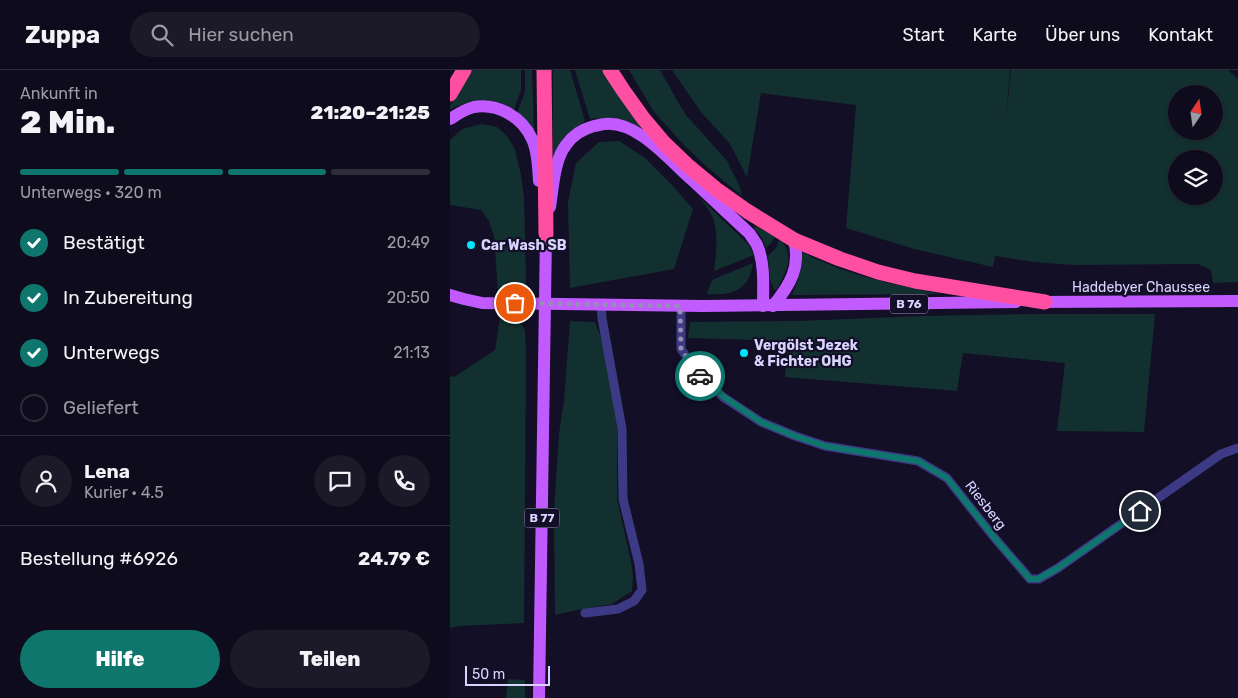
<!DOCTYPE html>
<html lang="de">
<head>
<meta charset="utf-8">
<style>
	:root { --surface:#0e0b1c; --page:#1c1929; --text:#f1f3f6; --muted:#9b9ba3; --line:#2e2b3b; --accent:#0f766e }
	body { margin:0; font-family:Rubik,sans-serif; background:var(--page); color:var(--text); height:100vh; display:flex; flex-direction:column; font-size:19px; white-space:nowrap }
	* { box-sizing:border-box; margin:0 }
	p { font-size:16px; color:var(--muted) }
	.icon { flex:none; width:28px; height:28px; fill:none; stroke:currentColor; stroke-width:2; stroke-linecap:round; stroke-linejoin:round }
	.map { position:relative; flex:1; overflow:hidden }
	.details { display:flex; flex-direction:column; background:var(--surface); width:450px }
	.details>* { flex:none }
	.needle { width:32px; rotate:13deg }
	.fabs { position:absolute; left:718px; top:15px; display:grid; gap:10px }
	.fabs a { display:grid; place-items:center; width:55px; height:55px; border-radius:50%; background:var(--surface); box-shadow:0 1px 4px #0004,0 0 0 1px var(--line); font-size:25px }
	.scale { position:absolute; left:15px; bottom:12px; width:85px; box-sizing:border-box; padding-left:5px; border:2px solid #d9d4ff; border-top:0; font-size:14px; line-height:18px; white-space:nowrap; color:#d9d4ff; -webkit-text-stroke:4px #130f26; paint-order:stroke }
	.pin { position:absolute; display:grid; place-items:center; width:42px; height:42px; color:#fff; margin:-21px; border:2px solid #fff; border-radius:50%; box-shadow:0 1px 5px #0007 }
	.courier { position:absolute; display:grid; place-items:center; width:50px; height:50px; margin:-25px; border:4px solid #0f766e; border-radius:50%; background:#fff; color:#222; box-shadow:0 1px 6px #0007 }
	.summary em { font-style:normal; font-weight:800 }
	.summary div { display:flex; flex-direction:column-reverse }
	.summary { display:flex; align-items:center; justify-content:space-between; height:85px; padding:0 20px }
	h1 { font-size:32px; font-weight:800; line-height:38px }
	.bar { display:grid; grid-template-columns:repeat(4,1fr); gap:8px 5px; align-content:center; height:60px; padding:0 20px }
	.bar i { height:6px; border-radius:4px; background:var(--line) }
	.bar .active { background:var(--accent) }
	.bar p { grid-column:span 4 }
	.line { display:flex; align-items:center; gap:12px; padding:0 20px; border-top:1px solid var(--line) }
	.line div { flex:1 }
	.round { display:grid; place-items:center; flex:none; width:52px; height:52px; border-radius:26px; background:var(--page) }
	ol { padding:0 20px; list-style:none }
	li { display:flex; align-items:center; gap:15px; height:55px }
	li p { margin-inline-start:auto }
	li .icon { padding:5px; border-radius:50%; background:var(--accent); color:#fff; stroke-width:4 }
	li:last-child { color:var(--muted) }
	li i { width:28px; height:28px; border:2px solid var(--line); border-radius:50% }
	.primary-button { display:flex; gap:10px; margin-top:auto; padding:10px 20px }
	.primary-button a { flex:1; height:58px; border-radius:30px; background:var(--accent); color:#fff; font-size:20px; font-weight:800; line-height:58px; text-align:center }
	.primary-button a+a { background:var(--page); color:var(--text) }
	header { display:flex; align-items:center; gap:30px; box-sizing:border-box; height:70px; padding:0 25px; background:var(--surface); border-bottom:1px solid var(--line) }
	header strong { font-size:24px }
	nav { display:flex; gap:28px; margin-inline-start:auto; font-size:18px }
	.search { width:350px; height:45px; background:var(--page); display:flex; align-items:center; gap:12px; box-sizing:border-box; padding:0 18px; border-radius:28px; color:var(--muted); font-size:19px }
	main { display:flex; flex:1; min-height:0 }
	.map>svg:first-child { display:block }
</style>
</head>
<body>
<header>
<strong>Zuppa</strong>
<div class="search"><svg class="icon" aria-label="search" viewBox="0 0 24 24"><circle cx="10" cy="10" r="6"/><path d="M15 15l6 6"/></svg>Hier suchen</div>
<nav><a>Start</a><a>Karte</a><a>Über uns</a><a>Kontakt</a></nav>
</header>
<main>
<section class="details">
<div class="summary"><div><h1>2 Min.</h1><p>Ankunft in</p></div><em>21:20–21:25</em></div>
<div class="bar"><i class="active"></i><i class="active"></i><i class="active"></i><i></i><p>Unterwegs · 320 m</p></div>
<ol>
<li><svg class="icon" aria-label="check" viewBox="0 0 24 24"><path d="M5 12l5 5 9-10"/></svg>Bestätigt<p>20:49</p></li>
<li><svg class="icon" aria-label="check" viewBox="0 0 24 24"><path d="M5 12l5 5 9-10"/></svg>In Zubereitung<p>20:50</p></li>
<li><svg class="icon" aria-label="check" viewBox="0 0 24 24"><path d="M5 12l5 5 9-10"/></svg>Unterwegs<p>21:13</p></li>
<li><i></i>Geliefert</li>
</ol>
<div class="line" style="height:90px"><a class="round"><svg class="icon" aria-label="person" viewBox="0 0 24 24"><circle cx="12" cy="8" r="4"/><path d="M4 21q1-7 8-7t8 7"/></svg></a><div><b>Lena</b><p>Kurier · 4.5</p></div><a class="round"><svg class="icon" aria-label="chat" viewBox="0 0 24 24"><path d="M4 5h16v11H9l-5 4z"/></svg></a><a class="round"><svg class="icon" aria-label="phone" viewBox="0 0 24 24"><path d="M5 4h4l2 5-3 2q2 4 5 5l2-3 5 2v4C11 20 4 13 5 4z"/></svg></a></div>
<div class="line" style="height:65px"><div>Bestellung #6926</div><b>24.79 €</b></div>
<div class="primary-button"><a>Hilfe</a><a>Teilen</a></div>
</section>
<div class="map">
<svg width="788" height="628" viewBox="0 0 788 628">
	<rect width="100%" height="100%" fill="#130f26"/>
	<g fill="#12302f" fill-rule="evenodd">
		<path d="M21,0H71V20L64,40C42,25 23,30 0,39V36Z"/>
		<path d="M75,0H82L84,62L67,43L75,21Z"/>
		<path d="M103,0H120L135,51C118,63 111,69 103,88Z"/>
		<path d="M125,0H152L174,33L196,60C173,49 166,46 140,49Z"/>
		<path d="M179,0H210L228,32L236,45L278,92C282,104 291,114 292,126L256,96L235,76L204,42Z"/>
		<path d="M222,0H560L556,50L561,0H778L788,9V212L763,213L761,200L748,194L622,195L584,192L545,186L543,197L464,179L396,158L406,35L311,23L297,107L280,74L251,42ZM726,24H764V61H726ZM726,89H764V126H726Z"/>
		<path d="M32,54L47,57L58,67L65,80L71,105L74,127L76,207L75,221L48,222L44,166L39,151L31,140L0,135V70L12,59Z"/>
		<path d="M169,71L195,88L222,115L243,139L224,199L120,218L118,132L126,93L149,72Z"/>
		<path d="M248,126L299,175L304,185L264,201C266,182 270,160 260,142C257,137 252,131 248,126Z"/>
		<path d="M306,156L325,167L322,172L316,178L313,170L304,158Z"/>
		<path d="M331,169C333,173 336,177 337,180C342,193 332,208 327,219L324,220L320,210L318,186L326,178L329,170Z"/>
		<path d="M352,182C395,205 443,214 490,224L342,225C348,211 353,197 352,182Z"/>
		<path d="M303,193C299,220 283,226 257,224L261,212L264,209Z"/>
		<path d="M586,244H705L694,362L607,361L615,293L513,283L507,321L335,307L337,271L238,268L240,252L348,251L472,246Z"/>
		<path d="M50,247L68,248L75,260L76,288L74,553L9,556L0,558V306L4,307L45,280Z"/>
		<path d="M120,251L145,252L154,276L167,358V429L181,491L183,507L182,521L162,534L127,540L105,545L104,441L109,364L114,331Z"/>
		<path d="M58,609L75,610V628H56Z"/>
	</g>
	<g fill="none" stroke-linecap="round" stroke-linejoin="round">
		<g stroke="#3d3a85" stroke-width="9">
			<path d="M231,236V279L247,302L273,327L311,352L345,366L375,376L468,391L497,408L543,466L580,509H589L608,498L771,384L788,378"/>
			<path d="M135,543L168,539L184,531L192,520L189,494L173,429L172,359L152,248L151,235"/>
		</g>
		<g stroke="#c25bff" stroke-width="12">
			<path d="M0,49C8,44 15,39 24,37C48,33 72,47 82,69C88,81 88,97 89,111"/>
			<path d="M100,137C103,119 104,90 116,75C122,66 133,59 144,56C147,56 151,54 155,54C188,51 219,90 242,110C261,128 281,146 300,164C302,168 305,171 307,175C315,193 313,217 313,236"/>
			<path d="M0,225L14,229L32,233L253,236L566,232"/>
			<path d="M586,232L788,231"/>
			<path d="M323,236C340,215 351,197 344,170"/>
			<path d="M89,628L96,164L95,156"/>
		</g>
		<g stroke="#ff4fa3" stroke-width="15">
			<path d="M94,0L96,164"/>
			<path d="M160,0L173,20L193,48L214,73L237,95L266,119L297,141L344,170L390,189L428,202L465,211L595,232"/>
			<path d="M0,24L14,0"/>
		</g>
	</g>
	<g fill="none" stroke-linecap="round" stroke-linejoin="round">
		<path stroke="#948fb3" stroke-width="5" stroke-dasharray="0 9" d="M65,233L230,236L231,279L247,302L250,306"/>
		<path stroke="#0f766e" stroke-width="6" d="M250,306L274,327L311,352L345,366L375,376L468,391L497,408L543,466L580,509H588L608,498L690,441"/>
	</g>
	<g fill="#00e5ff" stroke="#130f26" stroke-width="2">
		<circle cx="21" cy="175" r="5"/>
		<circle cx="294" cy="283" r="5"/>
	</g>
	<g text-anchor="middle" stroke-width="4.5" stroke-linejoin="round" paint-order="stroke">
		<g fill="#130f26" stroke="#9e99be" stroke-width="1">
			<rect x="440" y="224.5" width="38" height="19" rx="4"/>
			<rect x="74.5" y="438.5" width="35" height="19" rx="4"/>
		</g>
		<g font-size="12" font-weight="bold" fill="#d9d4ff">
			<text x="459" y="238">B 76</text>
			<text x="92" y="452">B 77</text>
		</g>
		<g font-size="14" font-weight="bold" fill="#d9d4ff" stroke="#130f26" text-anchor="start">
			<text x="31" y="180">Car Wash SB</text>
			<text x="304" y="280">Vergölst Jezek<tspan x="304" dy="16">&amp; Fichter OHG</tspan></text>
		</g>
		<g font-size="14" fill="#d9d4ff" stroke="#130f26">
			<text x="691" y="222">Haddebyer Chaussee</text>
			<text transform="translate(536 435) rotate(52)" y="5">Riesberg</text>
		</g>
	</g>
</svg>
<div class="fabs">
<a><svg class="needle" viewBox="-14 -14 28 28"><path d="M0-13l5 13h-10z" fill="#e53935"/><path d="M0 13l5-13h-10z" fill="#9b9ba3"/></svg></a>
<a><svg class="icon" aria-label="layers" viewBox="0 0 24 24"><path d="M12 4l9 5-9 5-9-5zM3 14l9 5 9-5"/></svg></a>
</div>
<div class="scale">50 m</div>
<div class="pin" style="left:65px;top:233px;background:#ea580c"><svg class="icon" aria-label="bag" viewBox="0 0 24 24"><path d="M5 8h14l-1 12H6zM9 8a3 3 0 0 1 6 0"/></svg></div>
<div class="pin" style="left:690px;top:441px;background:#1f2937"><svg class="icon" aria-label="home" viewBox="0 0 24 24"><path d="M3 11l9-7 9 7M6 9v11h12V9"/></svg></div>
<div class="courier" style="left:250px;top:306px"><svg class="icon" aria-label="car" viewBox="0 0 24 24"><path d="M5 17H2v-5l4-1 3-4h7l3 4 3 1v5h-3M9 17h6M6 11h13"/><circle cx="7" cy="17" r="2"/><circle cx="17" cy="17" r="2"/></svg></div>
</div>
</main>
</body>
</html>
